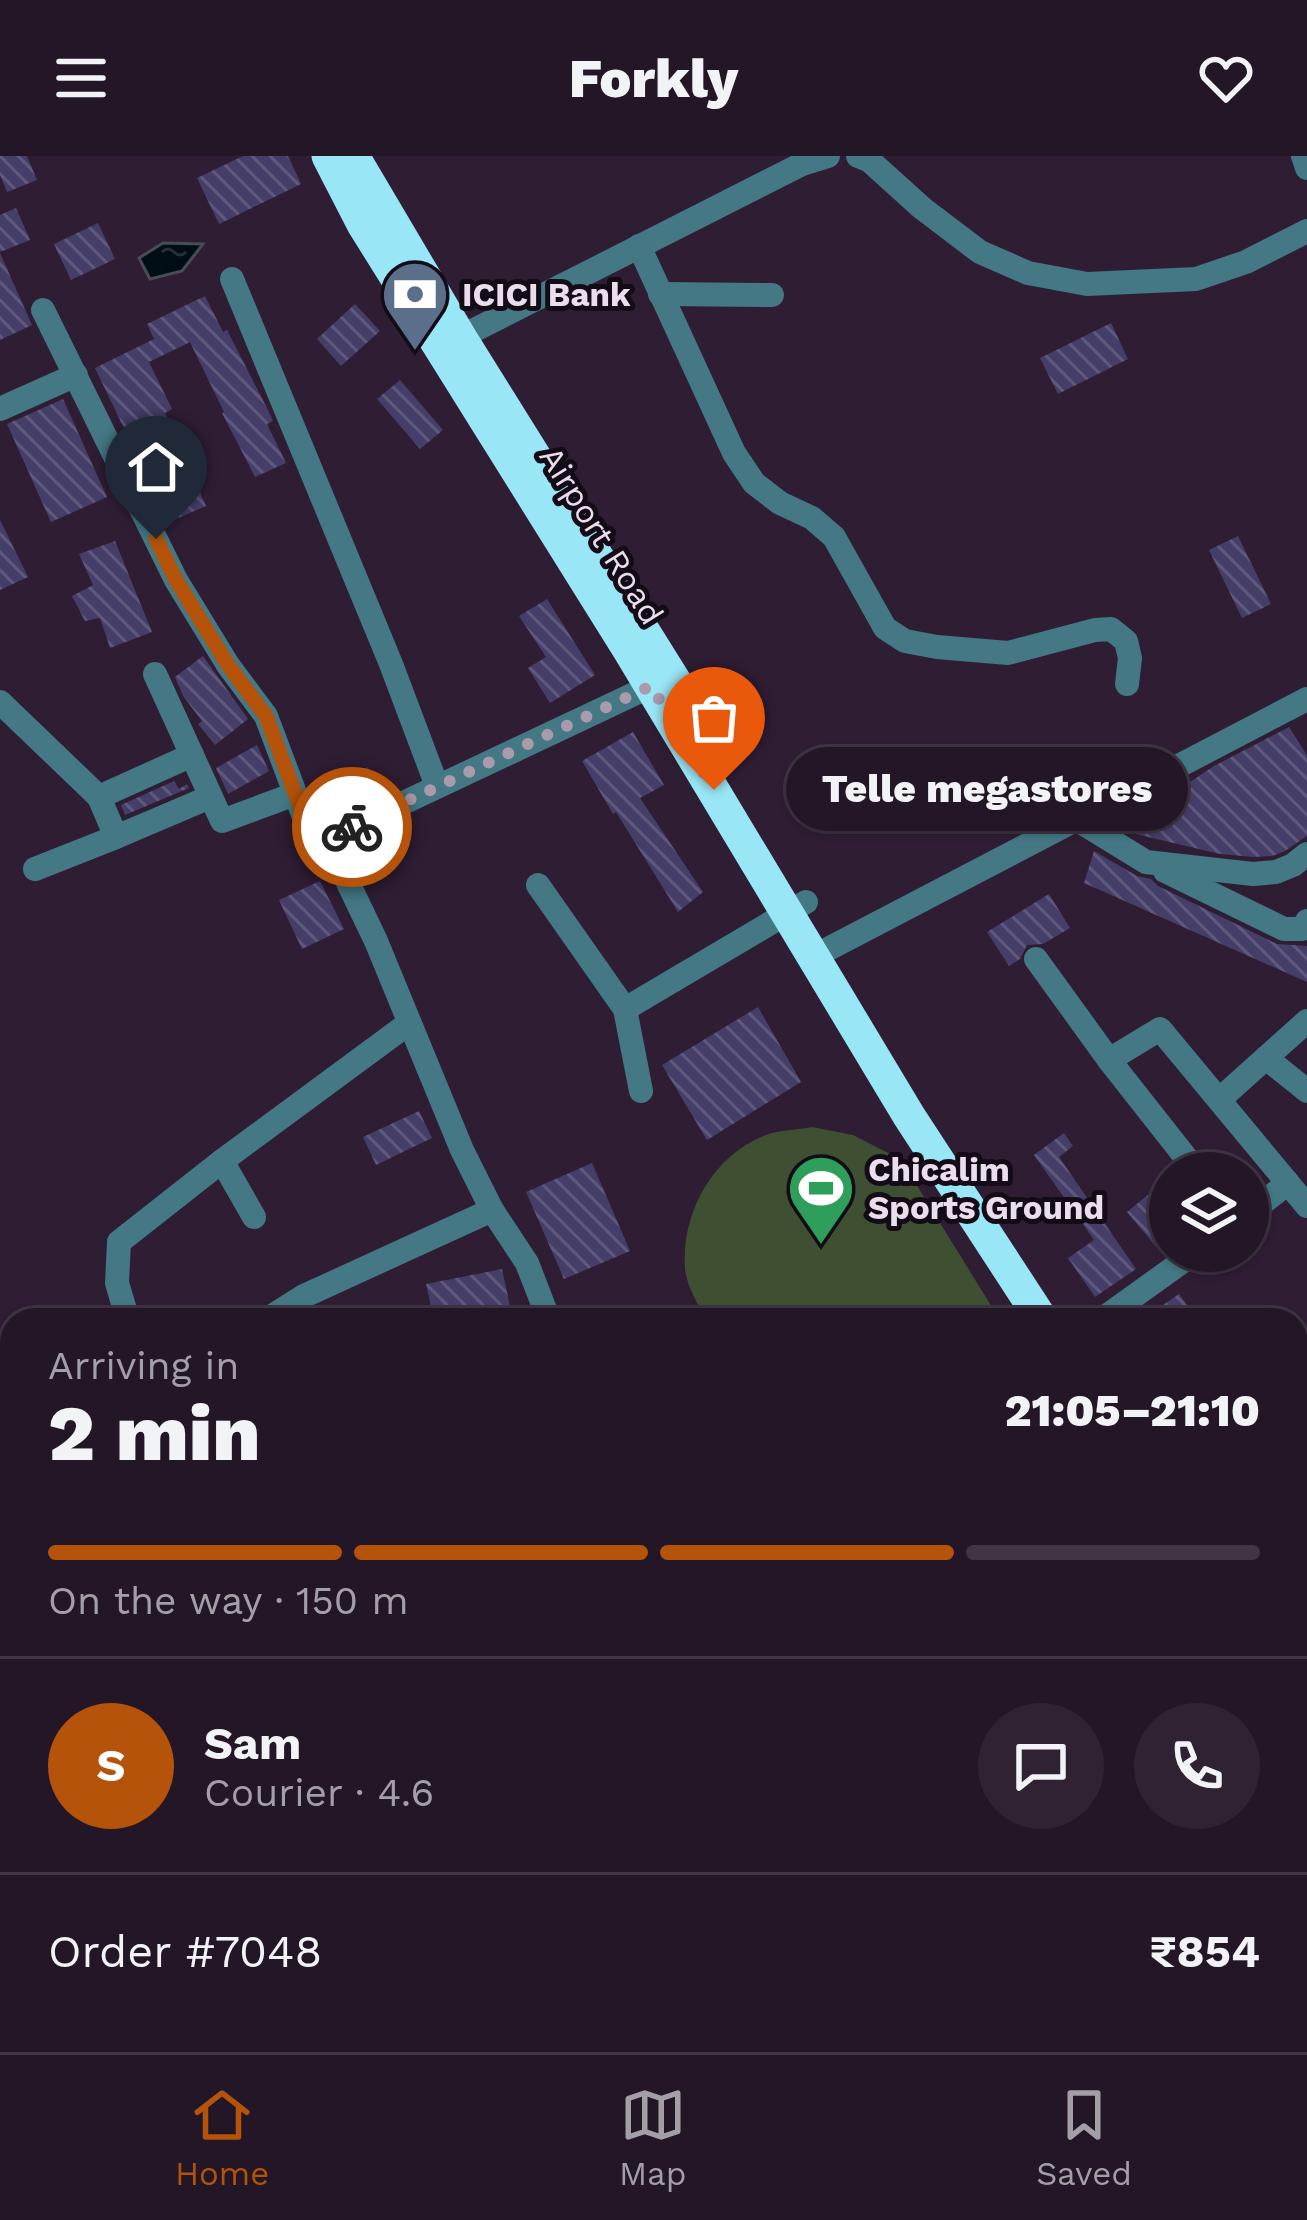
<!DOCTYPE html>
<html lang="en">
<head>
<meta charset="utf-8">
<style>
	:root { --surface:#231627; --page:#2f2333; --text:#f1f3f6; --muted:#a39fa7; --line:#403544; --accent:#b45309 }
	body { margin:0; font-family:"Work Sans",sans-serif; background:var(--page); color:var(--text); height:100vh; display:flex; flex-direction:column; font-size:45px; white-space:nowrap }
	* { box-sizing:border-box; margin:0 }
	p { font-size:39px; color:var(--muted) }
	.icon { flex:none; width:66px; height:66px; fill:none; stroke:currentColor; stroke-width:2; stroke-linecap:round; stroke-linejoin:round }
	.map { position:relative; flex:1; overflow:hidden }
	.details { position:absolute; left:0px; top:1152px; width:1308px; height:744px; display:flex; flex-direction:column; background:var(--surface); border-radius:36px 36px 0 0; box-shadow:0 3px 9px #0004,0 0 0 3px var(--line) }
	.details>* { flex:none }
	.buttons { position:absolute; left:1149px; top:996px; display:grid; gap:24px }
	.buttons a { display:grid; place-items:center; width:120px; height:120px; border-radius:50%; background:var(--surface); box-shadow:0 3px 9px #0004,0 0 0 3px var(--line); font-size:60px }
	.pin { position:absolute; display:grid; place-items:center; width:102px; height:102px; color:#fff; margin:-123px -51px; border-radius:50% 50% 50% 0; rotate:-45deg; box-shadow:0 0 12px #0007 }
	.pin .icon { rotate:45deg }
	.courier { position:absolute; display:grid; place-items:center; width:120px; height:120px; margin:-60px; border:9px solid #b45309; border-radius:50%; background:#fff; color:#222; box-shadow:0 3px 15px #0007 }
	.bubble { position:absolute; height:84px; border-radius:42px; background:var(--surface); box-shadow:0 3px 9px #0004,0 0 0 3px var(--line); font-size:39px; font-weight:800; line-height:84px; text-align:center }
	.summary em { font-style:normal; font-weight:800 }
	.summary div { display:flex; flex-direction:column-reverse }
	.summary { display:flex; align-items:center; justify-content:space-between; height:204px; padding:0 48px }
	h1 { font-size:78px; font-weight:800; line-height:90px }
	.bar { display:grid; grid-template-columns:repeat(4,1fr); gap:18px 12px; align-content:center; height:144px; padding:0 48px }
	.bar i { height:15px; border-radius:9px; background:var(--line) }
	.bar .current { background:var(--accent) }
	.bar p { grid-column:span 4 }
	.line { display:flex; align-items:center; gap:30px; padding:0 48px; border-top:3px solid var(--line) }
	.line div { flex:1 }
	.round { display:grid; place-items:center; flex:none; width:126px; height:126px; border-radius:63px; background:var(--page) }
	header { display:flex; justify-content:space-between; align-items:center; height:156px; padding:0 48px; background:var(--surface); font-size:54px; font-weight:800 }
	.menu { display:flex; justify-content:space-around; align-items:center; height:168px; border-top:3px solid var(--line); background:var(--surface); font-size:33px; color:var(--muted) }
	.menu a { display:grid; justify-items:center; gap:6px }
	.menu .current { color:var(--accent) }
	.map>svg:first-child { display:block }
</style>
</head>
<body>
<header><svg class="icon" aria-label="menu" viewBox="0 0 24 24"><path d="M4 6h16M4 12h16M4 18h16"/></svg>Forkly<svg class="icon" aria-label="heart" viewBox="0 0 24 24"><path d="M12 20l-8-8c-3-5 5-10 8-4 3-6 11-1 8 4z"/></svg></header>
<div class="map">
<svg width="1307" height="1896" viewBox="0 0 1307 1896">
	<defs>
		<pattern id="water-ripples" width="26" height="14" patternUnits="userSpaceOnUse" patternTransform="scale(3)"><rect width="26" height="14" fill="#010d15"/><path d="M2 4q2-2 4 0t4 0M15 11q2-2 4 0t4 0" fill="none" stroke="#263037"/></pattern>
		<pattern id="building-back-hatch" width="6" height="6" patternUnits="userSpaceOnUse" patternTransform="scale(3)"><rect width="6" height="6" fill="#453e68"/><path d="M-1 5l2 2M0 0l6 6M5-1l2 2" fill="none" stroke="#60597e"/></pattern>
	</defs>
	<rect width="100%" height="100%" fill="#2f1d34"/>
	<path fill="#3e5031" d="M812,971L853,979L892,999L911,1020L1000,1164H707C698,1149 687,1131 685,1113C681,1057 713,999 766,979C779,974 797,974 812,971Z"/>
	<path fill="url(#water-ripples)" stroke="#474c56" stroke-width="3" d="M163,87L203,88L182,115L150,123L139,102Z"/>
	<g fill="url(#building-back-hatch)">
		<path d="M0,0H27L37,24L7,36L0,19Z"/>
		<path d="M243,0H288L301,28L219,68L197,22Z"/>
		<path d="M16,52L30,84L0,96V59Z"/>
		<path d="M98,67L115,103L71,124L54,88Z"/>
		<path d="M0,97L32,169L0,184Z"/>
		<path d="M205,140L223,176L227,174L268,254L273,265L267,268L286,307L255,321L222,257L224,256L190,186L149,206L172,253L165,257L206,350L169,366L95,212L154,183L147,168Z"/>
		<path d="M355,148L380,175L341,210L317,183Z"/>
		<path d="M1111,167L1128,203L1058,238L1040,202Z"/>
		<path d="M400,224L443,274L420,293L377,243Z"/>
		<path d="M63,243L107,341L51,366L7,268Z"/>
		<path d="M0,364L28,421L0,434Z"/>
		<path d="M1238,380L1271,448L1242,462L1209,394Z"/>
		<path d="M115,385L152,476L110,492L100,462L85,465L72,440L93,429L79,398Z"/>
		<path d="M547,443L595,519L550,547L528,512L546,501L519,460Z"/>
		<path d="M203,500L248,563L215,589L198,568L202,565L183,540L175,521Z"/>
		<path d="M1289,571L1307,599V680L1285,695L1272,700L1253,701L1220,698L1131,677L1121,672L1214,610Z"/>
		<path d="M633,576L664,629L640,642L703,736L678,756L616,656L613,658L582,605Z"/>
		<path d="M257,589L269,615L228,638L216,612Z"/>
		<path d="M368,611L379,640L348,655L336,624Z"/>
		<path d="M174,625L179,633L187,628L189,632L125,659L121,649Z"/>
		<path d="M1094,695L1137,720L1151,723L1158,730L1277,788L1307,790V826L1084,727Z"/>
		<path d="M320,725L344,773L302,793L279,744Z"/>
		<path d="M1049,738L1070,772L1043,788L1027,789L1020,803L1009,810L987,776Z"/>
		<path d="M758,851L801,926L707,984L662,909Z"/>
		<path d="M419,955L432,982L376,1009L363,981Z"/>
		<path d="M1064,977L1073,990L1059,1001L1136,1113L1095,1141L1068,1102L1094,1084L1034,999Z"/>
		<path d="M592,1007L630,1095L564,1123L526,1036Z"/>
		<path d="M1170,1021V1094L1163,1099L1127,1056Z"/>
		<path d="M502,1113L513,1164H434L426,1128Z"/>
		<path d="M1179,1138L1198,1164H1160L1154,1155Z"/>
	</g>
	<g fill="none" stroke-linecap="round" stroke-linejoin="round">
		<g stroke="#437884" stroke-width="24">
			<path d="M858,0L870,5L922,52L980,96L1028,117L1087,128L1196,123L1246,106L1307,75"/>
			<path d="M1303,0L1307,12"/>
			<path d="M639,90L734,297L754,327L780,347L812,362L834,381L885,472L905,485L937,491L1008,497L1095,474L1111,473L1126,485L1130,502L1127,528"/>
			<path d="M232,123L391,508L437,630"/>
			<path d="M660,138L772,139"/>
			<path d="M43,154L176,424L228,509L266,560L307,669L327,683L651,530"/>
			<path d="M447,188L802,8L828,0"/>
			<path d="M0,253L76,219"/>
			<path d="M155,518L222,665L295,638"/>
			<path d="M0,546L99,641"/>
			<path d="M192,599L99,641L116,681L210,641"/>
			<path d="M1076,663L1146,706L1253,718L1276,716L1293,709L1307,698"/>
			<path d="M327,683L376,785L462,994L492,1054L527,1107L549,1164"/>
			<path d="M35,713L116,681"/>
			<path d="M1165,715L1284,773H1302L1307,765"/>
			<path d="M538,729L625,853L641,935"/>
			<path d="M830,792L1307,543"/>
			<path d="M1036,803L1109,904L1160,873L1307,1050"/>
			<path d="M625,853L806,746"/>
			<path d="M1266,902L1307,935"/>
			<path d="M1109,904L1198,1017"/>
			<path d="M1219,944L1307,865"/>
			<path d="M222,1005L254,1061"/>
			<path d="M1248,1058L1288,1027"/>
			<path d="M128,1164L117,1127L119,1086L222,1005L409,867"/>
			<path d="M266,1164L304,1140L492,1054"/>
			<path d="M1101,1164L1197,1095"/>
			<path d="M1296,1222L1307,1215"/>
			<path d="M0,1267L12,1266"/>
			<path d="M1296,1301L1307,1316"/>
			<path d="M1296,1679L1307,1694"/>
			<path d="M8,1756L12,1763"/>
			<path d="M108,1884L118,1896"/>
			<path d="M399,1884L407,1896"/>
			<path d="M449,1884L454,1896"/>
			<path d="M596,1884L601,1896"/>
			<path d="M632,1884L638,1896"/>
			<path d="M1060,1896L1075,1884"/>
		</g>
		<g stroke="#99e6f6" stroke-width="33">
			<path d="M328,0L363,68L629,494L909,960L1042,1164"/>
			<path d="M353,0L460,181L694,556"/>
			<path d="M1296,1495L1307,1510"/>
			<path d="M1296,1527L1307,1542"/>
		</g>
	</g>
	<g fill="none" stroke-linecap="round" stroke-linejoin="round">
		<path stroke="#a99aac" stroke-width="12" stroke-dasharray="0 21.6" d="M352,671L651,530L714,634"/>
		<path stroke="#b45309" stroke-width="15" d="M156,383L176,424L228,509L266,560L307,669L327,683L352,671"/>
	</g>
	<defs>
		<symbol id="bank-pin" viewBox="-11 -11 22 30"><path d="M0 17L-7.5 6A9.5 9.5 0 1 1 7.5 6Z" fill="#5c6f8a" stroke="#130b15"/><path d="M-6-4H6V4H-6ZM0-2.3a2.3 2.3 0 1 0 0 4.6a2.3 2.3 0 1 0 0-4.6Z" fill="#fff"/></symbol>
		<symbol id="stadium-pin" viewBox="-11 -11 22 30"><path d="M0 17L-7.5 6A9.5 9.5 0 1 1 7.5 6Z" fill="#2e9e5b" stroke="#130b15"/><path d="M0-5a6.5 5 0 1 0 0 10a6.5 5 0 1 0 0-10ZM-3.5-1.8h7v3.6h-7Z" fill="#fff"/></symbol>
	</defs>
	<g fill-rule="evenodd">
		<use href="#bank-pin" x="377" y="100" width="76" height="104"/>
		<use href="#stadium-pin" x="783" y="994" width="76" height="104"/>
	</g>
	<g text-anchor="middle" stroke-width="10" stroke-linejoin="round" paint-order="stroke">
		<g font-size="33" font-weight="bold" fill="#eadeed" stroke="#130b15" text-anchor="start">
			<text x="462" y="150">ICICI Bank</text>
			<text x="868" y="1025">Chicalim<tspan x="868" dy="38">Sports Ground</tspan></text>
		</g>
		<g font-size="33" fill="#eadeed" stroke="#130b15">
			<text transform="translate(602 379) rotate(58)" y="12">Airport Road</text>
		</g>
	</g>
</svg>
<div class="buttons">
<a><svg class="icon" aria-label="layers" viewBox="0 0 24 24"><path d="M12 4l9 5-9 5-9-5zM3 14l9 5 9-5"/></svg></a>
</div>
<div class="pin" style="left:714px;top:634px;background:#ea580c"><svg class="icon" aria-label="bag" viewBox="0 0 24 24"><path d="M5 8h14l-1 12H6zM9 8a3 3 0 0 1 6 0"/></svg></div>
<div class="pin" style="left:156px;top:383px;background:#1f2937"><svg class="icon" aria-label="home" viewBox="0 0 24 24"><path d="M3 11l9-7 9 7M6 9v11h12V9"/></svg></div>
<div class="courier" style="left:352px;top:671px"><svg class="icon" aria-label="bike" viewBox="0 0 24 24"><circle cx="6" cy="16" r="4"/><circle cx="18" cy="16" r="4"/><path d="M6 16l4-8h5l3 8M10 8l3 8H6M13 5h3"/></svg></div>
<div class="bubble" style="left:786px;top:591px;width:402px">Telle megastores</div>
<section class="details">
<div class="summary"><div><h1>2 min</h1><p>Arriving in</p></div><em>21:05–21:10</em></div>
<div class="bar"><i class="current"></i><i class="current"></i><i class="current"></i><i></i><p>On the way · 150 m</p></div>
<div class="line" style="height:216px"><b class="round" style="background:var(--accent);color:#fff">S</b><div><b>Sam</b><p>Courier · 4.6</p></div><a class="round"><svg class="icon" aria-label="chat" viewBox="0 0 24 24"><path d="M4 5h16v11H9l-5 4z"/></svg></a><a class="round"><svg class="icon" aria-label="phone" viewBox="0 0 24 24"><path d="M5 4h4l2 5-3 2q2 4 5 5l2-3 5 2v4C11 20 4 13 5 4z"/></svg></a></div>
<div class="line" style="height:156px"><div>Order #7048</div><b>₹854</b></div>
</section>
</div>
<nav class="menu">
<a class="current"><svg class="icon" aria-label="home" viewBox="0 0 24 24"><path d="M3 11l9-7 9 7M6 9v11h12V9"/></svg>Home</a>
<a><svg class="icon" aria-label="map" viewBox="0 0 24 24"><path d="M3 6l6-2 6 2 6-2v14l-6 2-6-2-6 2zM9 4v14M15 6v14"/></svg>Map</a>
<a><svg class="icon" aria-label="saved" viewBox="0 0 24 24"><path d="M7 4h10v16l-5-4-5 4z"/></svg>Saved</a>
</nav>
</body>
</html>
